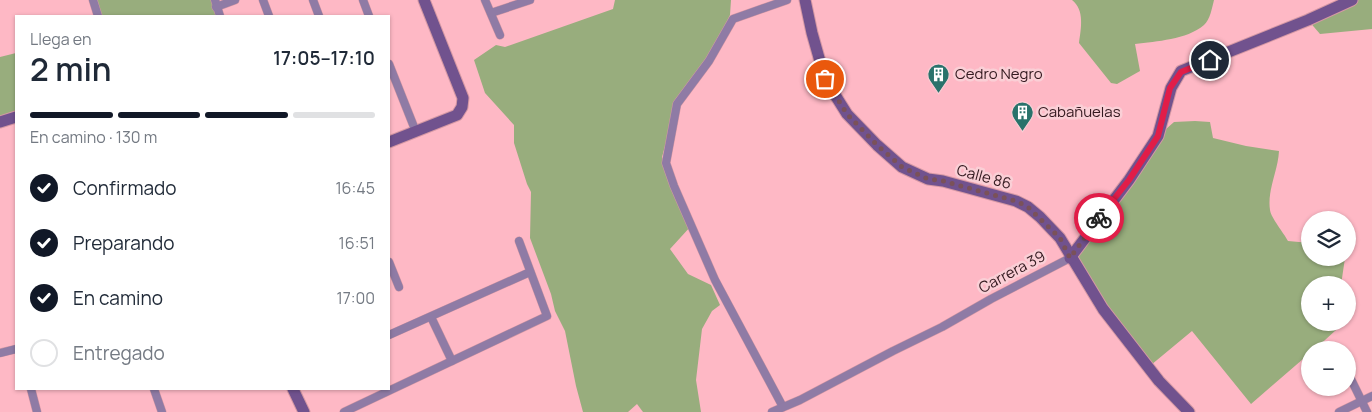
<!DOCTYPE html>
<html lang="es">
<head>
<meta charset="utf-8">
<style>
	:root { --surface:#fff; --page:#f6f6f7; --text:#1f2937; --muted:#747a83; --line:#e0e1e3; --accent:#111827 }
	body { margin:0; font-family:Manrope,sans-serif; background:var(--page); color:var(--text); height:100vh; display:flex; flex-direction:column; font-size:19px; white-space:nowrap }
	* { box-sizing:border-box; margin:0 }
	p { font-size:16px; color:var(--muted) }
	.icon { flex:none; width:28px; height:28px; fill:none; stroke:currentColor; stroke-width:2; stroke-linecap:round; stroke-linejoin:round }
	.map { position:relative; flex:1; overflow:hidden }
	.panel { position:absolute; left:15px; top:15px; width:375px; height:375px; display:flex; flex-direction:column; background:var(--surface); border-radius:0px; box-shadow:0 1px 4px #0004 }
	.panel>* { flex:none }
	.controls { position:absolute; left:1301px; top:211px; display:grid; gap:10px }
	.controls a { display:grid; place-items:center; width:55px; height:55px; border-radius:50%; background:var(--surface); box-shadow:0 1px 4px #0004; font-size:25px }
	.pin { position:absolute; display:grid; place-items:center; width:42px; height:42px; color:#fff; margin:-21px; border:2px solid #fff; border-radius:50%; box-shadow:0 1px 5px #0007 }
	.courier { position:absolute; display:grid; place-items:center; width:50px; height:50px; margin:-25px; border:4px solid #e11d48; border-radius:50%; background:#fff; color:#222; box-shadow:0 1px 6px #0007 }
	.head em { font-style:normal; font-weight:600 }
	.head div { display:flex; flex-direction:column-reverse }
	.head { display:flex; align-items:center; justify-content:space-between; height:85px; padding:0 15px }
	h1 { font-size:32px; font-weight:600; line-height:38px }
	.bar { display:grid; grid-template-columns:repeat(4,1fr); gap:8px 5px; align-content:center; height:60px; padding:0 15px }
	.bar i { height:6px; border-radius:4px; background:var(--line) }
	.bar .selected { background:var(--accent) }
	.bar p { grid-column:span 4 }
	ol { padding:0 15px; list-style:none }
	li { display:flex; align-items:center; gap:15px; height:55px }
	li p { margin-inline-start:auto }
	li .icon { padding:5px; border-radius:50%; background:var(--accent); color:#fff; stroke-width:4 }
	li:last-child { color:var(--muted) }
	li i { width:28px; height:28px; border:2px solid var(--line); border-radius:50% }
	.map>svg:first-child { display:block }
</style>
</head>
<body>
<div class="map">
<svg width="1372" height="412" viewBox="0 0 1372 412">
	<rect width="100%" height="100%" fill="#feb8c5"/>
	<g fill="#98ad7d">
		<path d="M93,0H214L219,16H98Z"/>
		<path d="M615,0H731L730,15L709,61L677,104L662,157L691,226L670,249L688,274L711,285L720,305L712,311L702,329L696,380L701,412H643L637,404L628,412H583L576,386L565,331L555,311L551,294L530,238L531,192L527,184L514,143V125L485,93L474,60L496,45L505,47L613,9Z"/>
		<path d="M1072,0H1214C1212,8 1210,20 1204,25C1186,40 1157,41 1135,44L1140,71L1117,84L1111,83L1079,43C1081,29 1085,10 1072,0Z"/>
		<path d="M1358,0H1372V29L1320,34L1308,20Z"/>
		<path d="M16,53V113L0,117V57Z"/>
		<path d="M1195,121L1210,122L1213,138L1246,146L1279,151C1278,171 1267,190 1270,210C1271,218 1284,233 1288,241L1310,243V258H1345L1341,285H1310V322L1337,323L1336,330L1314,350H1310V353L1251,404L1192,331L1151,365L1109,311L1074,256L1158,136L1174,122Z"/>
	</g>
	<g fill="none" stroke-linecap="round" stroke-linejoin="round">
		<defs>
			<g id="street">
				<path d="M93,0L98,16"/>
				<path d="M215,0L220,16"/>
				<path d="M263,0L269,16"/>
				<path d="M313,0L319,16"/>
				<path d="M363,0L369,16"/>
				<path d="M485,0L500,35"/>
				<path d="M216,7L235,0"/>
				<path d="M491,13L530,0"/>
				<path d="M389,64L416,132"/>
				<path d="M389,262L399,287"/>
				<path d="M431,317L452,361"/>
				<path d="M389,335L530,272"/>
				<path d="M0,353L16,349"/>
				<path d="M1348,373L1367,412"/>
				<path d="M31,389L37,412"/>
				<path d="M154,389L162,412"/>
				<path d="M783,407L715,280L674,186L666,163L677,104L709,61L733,19L787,0"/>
				<path d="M344,412L547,316L519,241"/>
				<path d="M772,412L800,400L893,351L942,327L991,299L1070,258"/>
				<path d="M1339,412L1372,396"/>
			</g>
			<g id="secondary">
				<path d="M805,0L812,33L825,79L847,114L877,145L902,167L928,179L943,181L1016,201L1028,207L1040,217L1060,238L1103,309L1159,381L1189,412"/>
				<path d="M0,122L16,117"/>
				<path d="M389,142L457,115L462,107L463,98L424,0"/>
				<path d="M1070,258L1129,180L1158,136L1171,88L1181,71L1308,20L1352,0"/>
				<path d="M293,389L304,412"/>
			</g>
		</defs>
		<use href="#street" stroke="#d598a4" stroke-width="9"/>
		<use href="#secondary" stroke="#d598a4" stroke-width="13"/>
		<use href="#street" stroke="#8f7ba5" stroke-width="8"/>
		<use href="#secondary" stroke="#71528e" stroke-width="11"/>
	</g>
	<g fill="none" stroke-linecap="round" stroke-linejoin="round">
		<path stroke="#7a5159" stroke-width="5" stroke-dasharray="0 9" d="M825,79L847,114L877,145L902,167L928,179L943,181L1016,201L1028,207L1060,238L1070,258L1099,218"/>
		<path stroke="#e11d48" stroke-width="6" d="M1099,218L1129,180L1158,136L1170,88L1181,72L1210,60"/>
	</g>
	<defs>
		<symbol id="building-pin" viewBox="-11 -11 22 30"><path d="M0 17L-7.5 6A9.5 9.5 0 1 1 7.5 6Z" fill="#29726b" stroke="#facfd6"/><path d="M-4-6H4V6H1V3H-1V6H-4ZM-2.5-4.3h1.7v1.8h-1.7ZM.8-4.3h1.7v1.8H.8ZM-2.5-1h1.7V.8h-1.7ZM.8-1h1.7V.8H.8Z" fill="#fff"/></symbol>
	</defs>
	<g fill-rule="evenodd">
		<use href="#building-pin" x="926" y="62" width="25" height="34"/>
		<use href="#building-pin" x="1010" y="100" width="25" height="34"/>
	</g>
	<g text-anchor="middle" stroke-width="5" stroke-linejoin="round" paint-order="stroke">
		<g font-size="15" fill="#33191f" stroke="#facfd6" text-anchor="start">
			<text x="955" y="79">Cedro Negro</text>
			<text x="1038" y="117">Cabañuelas</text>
		</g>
		<g font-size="15" fill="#33191f" stroke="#facfd6">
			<text transform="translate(984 177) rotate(15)" y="5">Calle 86</text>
			<text transform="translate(1012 272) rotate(-28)" y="5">Carrera 39</text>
		</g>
	</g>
</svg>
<div class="controls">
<a><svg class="icon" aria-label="layers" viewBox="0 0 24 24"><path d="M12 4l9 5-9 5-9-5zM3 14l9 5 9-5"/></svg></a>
<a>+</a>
<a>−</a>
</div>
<div class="pin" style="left:825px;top:79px;background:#ea580c"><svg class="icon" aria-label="bag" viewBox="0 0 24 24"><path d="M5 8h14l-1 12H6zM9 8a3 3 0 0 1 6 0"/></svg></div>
<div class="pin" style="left:1210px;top:60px;background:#1f2937"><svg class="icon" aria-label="home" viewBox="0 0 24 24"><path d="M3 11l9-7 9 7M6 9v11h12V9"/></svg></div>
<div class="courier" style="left:1099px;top:218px"><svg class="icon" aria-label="bike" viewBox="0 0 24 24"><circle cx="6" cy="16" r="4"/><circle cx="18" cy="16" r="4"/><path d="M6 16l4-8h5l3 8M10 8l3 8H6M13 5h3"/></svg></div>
<section class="panel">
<div class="head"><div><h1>2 min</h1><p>Llega en</p></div><em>17:05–17:10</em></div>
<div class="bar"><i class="selected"></i><i class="selected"></i><i class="selected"></i><i></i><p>En camino · 130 m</p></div>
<ol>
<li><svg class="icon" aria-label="check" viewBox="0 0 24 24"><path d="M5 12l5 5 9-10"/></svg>Confirmado<p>16:45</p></li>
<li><svg class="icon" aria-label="check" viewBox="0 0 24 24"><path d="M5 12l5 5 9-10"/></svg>Preparando<p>16:51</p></li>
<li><svg class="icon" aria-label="check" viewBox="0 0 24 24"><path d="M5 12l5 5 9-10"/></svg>En camino<p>17:00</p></li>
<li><i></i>Entregado</li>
</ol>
</section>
</div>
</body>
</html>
